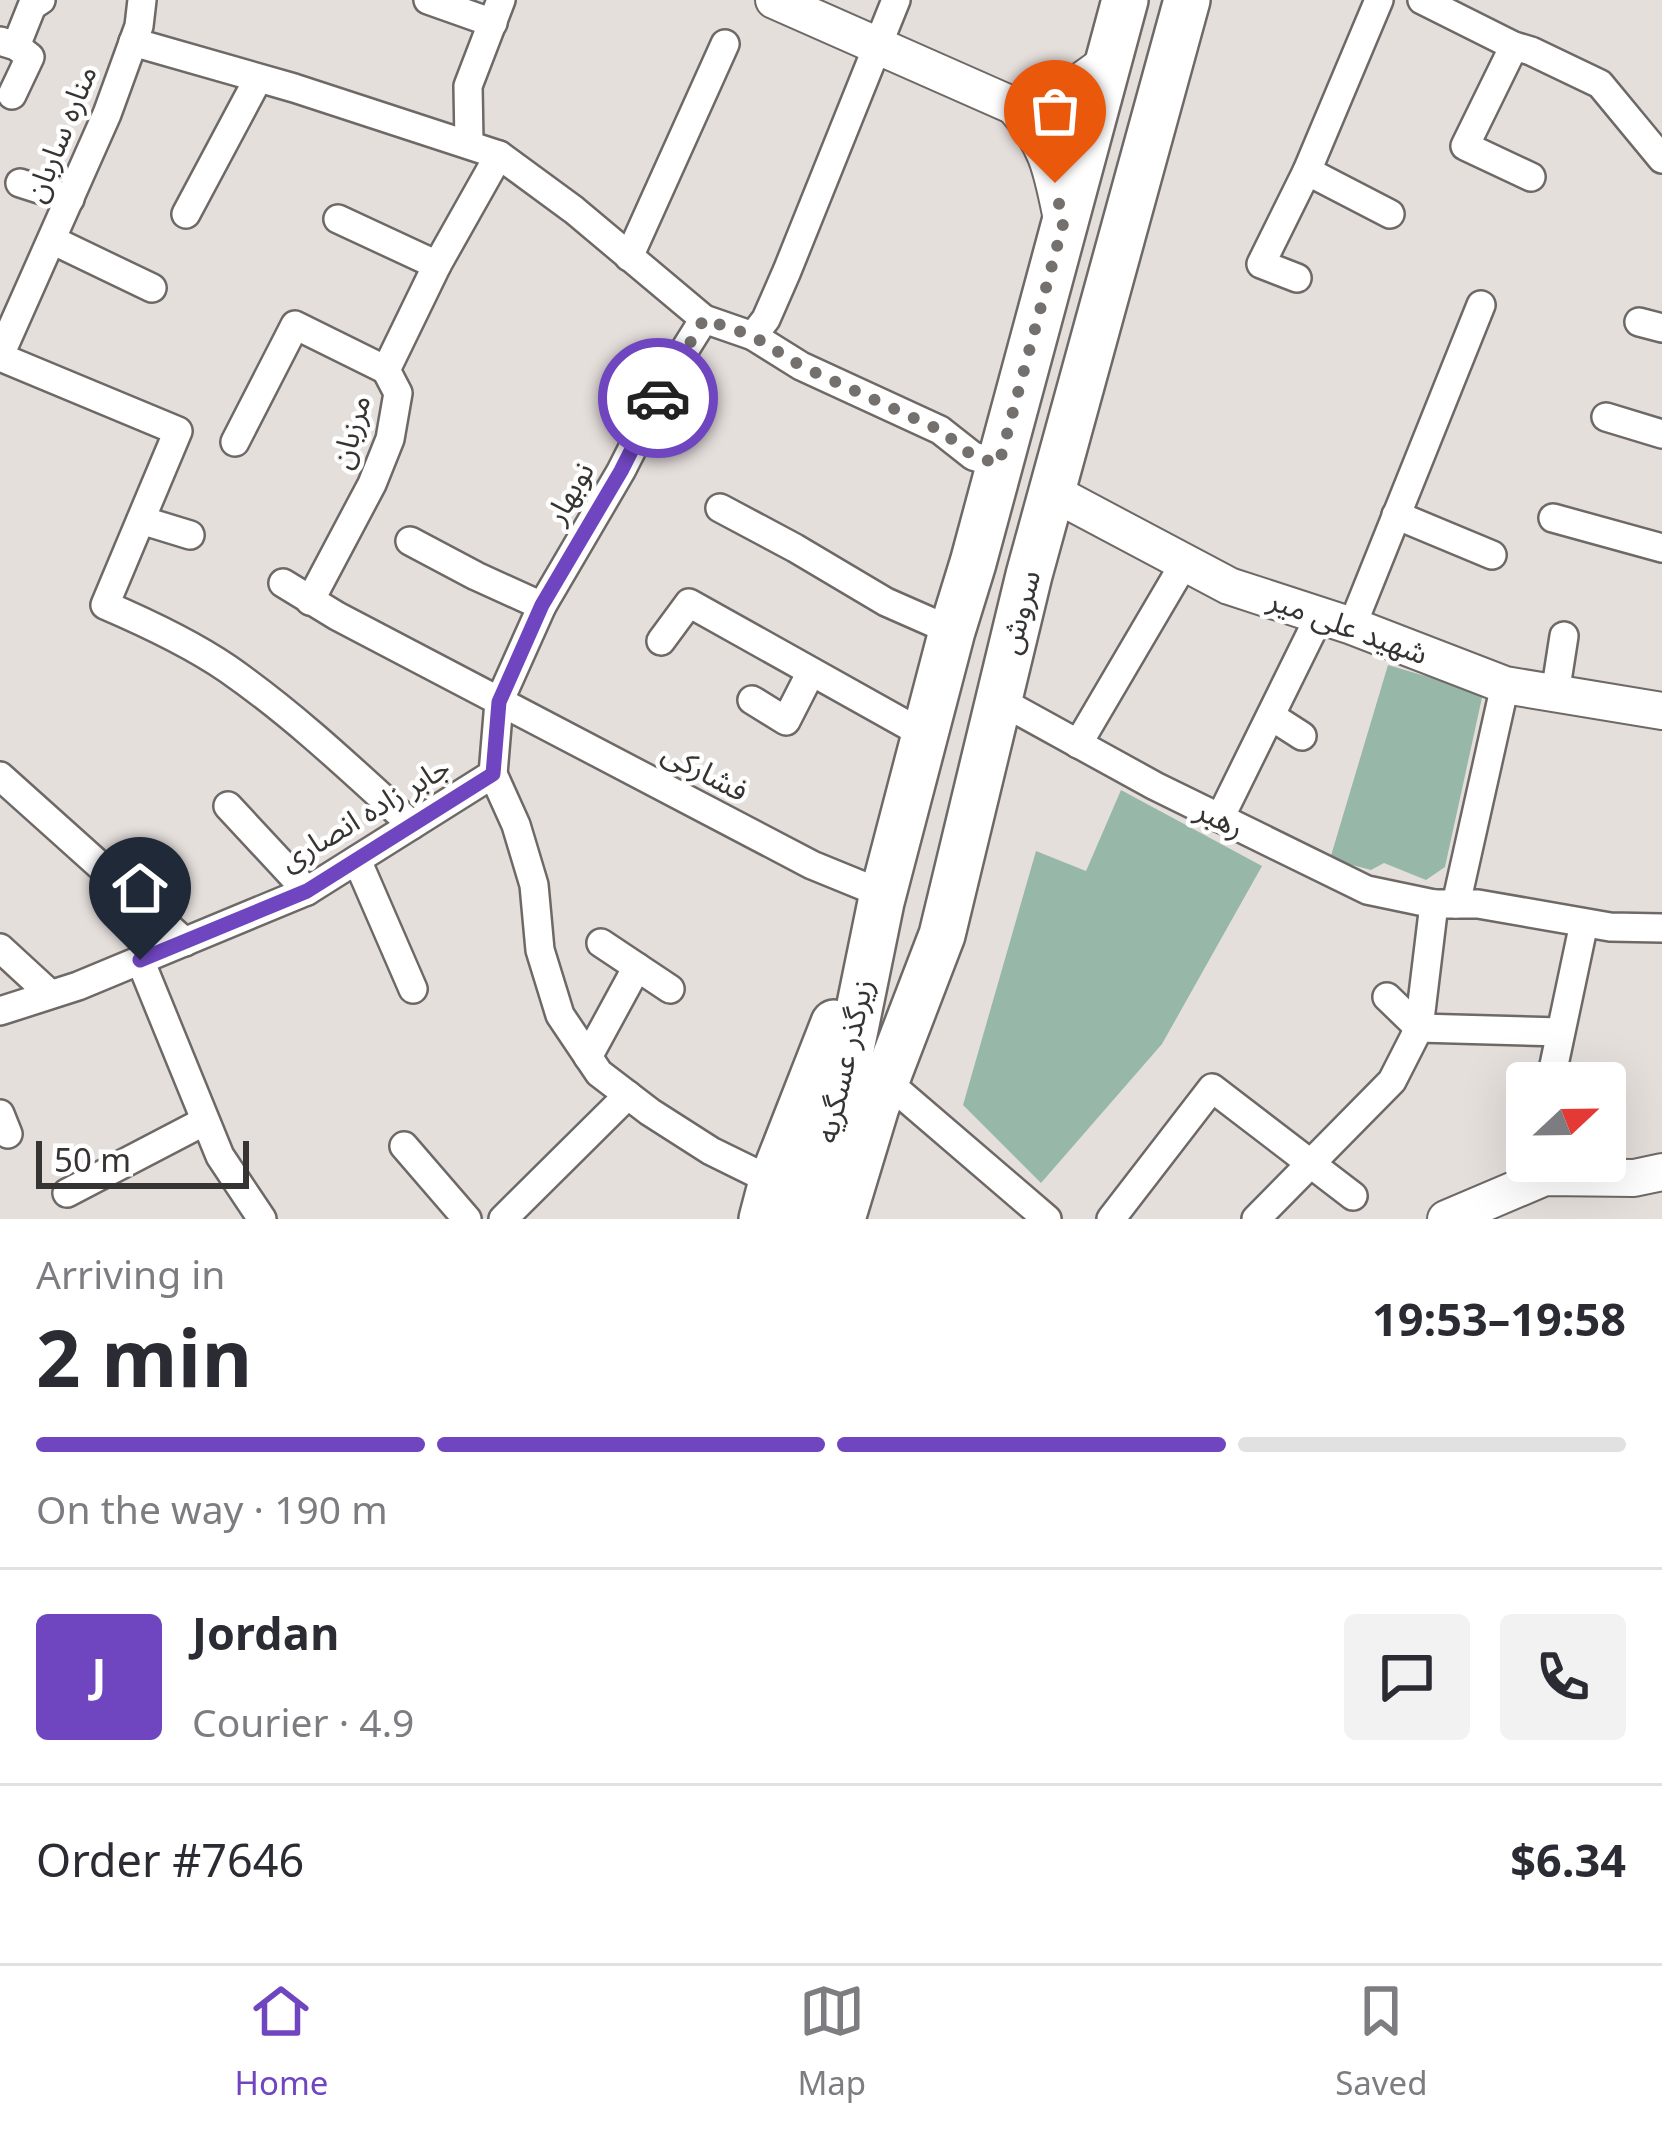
<!DOCTYPE html>
<html lang="en">
<head>
<meta charset="utf-8">
<style>
	:root { --surface:#fff; --page:#f2f2f3; --text:#2b2b33; --muted:#7c7c81; --line:#e1e1e2; --accent:#6f46bf }
	body { margin:0; font-family:Georgia,"Noto Sans Arabic",serif; background:var(--page); color:var(--text); height:100vh; display:flex; flex-direction:column; font-size:45px; white-space:nowrap }
	* { box-sizing:border-box; margin:0 }
	p { font-size:39px; color:var(--muted) }
	.icon { flex:none; width:66px; height:66px; fill:none; stroke:currentColor; stroke-width:2; stroke-linecap:round; stroke-linejoin:round }
	.map { position:relative; height:1219px; overflow:hidden }
	.side { display:flex; flex-direction:column; background:var(--surface); flex:1 }
	.side>* { flex:none }
	.needle { width:78px; rotate:68deg }
	.controls { position:absolute; left:1506px; top:1062px; display:grid; gap:24px }
	.controls a { display:grid; place-items:center; width:120px; height:120px; border-radius:12px; background:var(--surface); box-shadow:0 12px 48px #0002; font-size:60px }
	.scale { position:absolute; left:36px; bottom:30px; width:213px; box-sizing:border-box; padding-left:12px; border:6px solid #363433; border-top:0; font-size:33px; line-height:42px; white-space:nowrap; color:#363433; -webkit-text-stroke:9px #fff; paint-order:stroke }
	.pin { position:absolute; display:grid; place-items:center; width:102px; height:102px; color:#fff; margin:-123px -51px; border-radius:50% 50% 50% 0; rotate:-45deg; box-shadow:0 0 12px #0007 }
	.pin .icon { rotate:45deg }
	.courier { position:absolute; display:grid; place-items:center; width:120px; height:120px; margin:-60px; border:9px solid #6f46bf; border-radius:50%; background:#fff; color:#222; box-shadow:0 3px 15px #0007 }
	.headline em { font-style:normal; font-weight:700 }
	.headline div { display:flex; flex-direction:column-reverse }
	.headline { display:flex; align-items:center; justify-content:space-between; height:204px; padding:0 36px }
	h1 { font-size:78px; font-weight:700; line-height:90px }
	.bar { display:grid; grid-template-columns:repeat(4,1fr); gap:18px 12px; align-content:center; height:144px; padding:0 36px }
	.bar i { height:15px; border-radius:9px; background:var(--line) }
	.bar .selected { background:var(--accent) }
	.bar p { grid-column:span 4 }
	.line { display:flex; align-items:center; gap:30px; padding:0 36px; border-top:3px solid var(--line) }
	.line div { flex:1 }
	.round { display:grid; place-items:center; flex:none; width:126px; height:126px; border-radius:12px; background:var(--page) }
	.menu { display:flex; justify-content:space-around; align-items:center; height:168px; border-top:3px solid var(--line); background:var(--surface); font-size:33px; color:var(--muted) }
	.menu a { display:grid; justify-items:center; gap:6px }
	.menu .selected { color:var(--accent) }
	.map>svg:first-child { display:block }
</style>
</head>
<body>
<div class="map">
<svg width="1662" height="1219" viewBox="0 0 1662 1219">
	<rect width="100%" height="100%" fill="#e5dfdc"/>
	<g fill="#97b8a9">
		<path d="M1388,665L1483,693L1445,867L1426,880L1384,863L1371,870L1330,859Z"/>
		<path d="M1121,790L1262,866L1162,1044L1041,1183L963,1105L1036,851L1086,871Z"/>
	</g>
	<g fill="none" stroke-linecap="round" stroke-linejoin="round">
		<defs>
			<g id="minor">
				<path d="M428,0L493,23"/>
				<path d="M1422,0L1514,46L1531,51L1600,84L1662,159"/>
				<path d="M0,41L16,46L30,57L12,95"/>
				<path d="M133,42L294,88L499,155L574,210L704,319L753,336L801,366L940,430L973,456L999,464"/>
				<path d="M16,46L32,6L41,0"/>
				<path d="M1514,46L1465,146L1531,177"/>
				<path d="M469,143L468,86L501,0"/>
				<path d="M1307,171L1390,214"/>
				<path d="M20,183L70,199"/>
				<path d="M186,214L258,79"/>
				<path d="M338,219L437,265"/>
				<path d="M52,240L152,288"/>
				<path d="M629,257L725,44"/>
				<path d="M1297,278L1261,264L1307,171L1379,0"/>
				<path d="M1639,322L1662,328"/>
				<path d="M753,336L766,319L787,271L896,0"/>
				<path d="M0,355L107,114L139,26L142,0"/>
				<path d="M0,357L178,431L105,605C147,623 190,643 228,669C294,715 353,771 412,825"/>
				<path d="M1606,417L1662,434"/>
				<path d="M235,442L295,325L386,370"/>
				<path d="M720,508L795,548L886,602L952,631"/>
				<path d="M1396,515L1492,555"/>
				<path d="M1553,518L1662,548"/>
				<path d="M141,520L190,535"/>
				<path d="M410,541L476,576L542,606"/>
				<path d="M283,583L337,616L812,865L883,894"/>
				<path d="M310,601L372,484L390,439L398,393L386,370L437,265L499,155"/>
				<path d="M1352,626L1481,305"/>
				<path d="M661,641L689,603L925,735"/>
				<path d="M1555,694L1564,636"/>
				<path d="M997,699L1155,786L1367,890L1434,904H1478L1610,927L1662,928"/>
				<path d="M752,700L786,721L811,672"/>
				<path d="M1271,716L1302,736"/>
				<path d="M1078,744L1185,562"/>
				<path d="M493,774L516,825L534,885L540,950L560,1015L599,1073L650,1112L711,1151L772,1181"/>
				<path d="M0,776L185,942"/>
				<path d="M228,806L307,891"/>
				<path d="M1220,818L1320,615"/>
				<path d="M357,860L413,989"/>
				<path d="M1456,904L1505,685"/>
				<path d="M601,943L670,989"/>
				<path d="M0,948L50,994"/>
				<path d="M140,960L220,1156L262,1219"/>
				<path d="M1387,997L1419,1028L1560,1032"/>
				<path d="M0,1011L78,986L307,891L493,774L499,702L542,606L621,471L674,367L704,319"/>
				<path d="M588,1057L637,967"/>
				<path d="M1554,1083V1065L1584,923"/>
				<path d="M899,1092L1047,1219"/>
				<path d="M0,1114L8,1134"/>
				<path d="M404,1146L467,1219"/>
				<path d="M67,1193L205,1121"/>
				<path d="M503,1219L628,1095"/>
				<path d="M1111,1219L1212,1088L1353,1196"/>
				<path d="M1256,1219L1392,1081L1419,1028L1434,904"/>
			</g>
			<g id="tertiary">
				<path d="M774,0L1014,106C1049,110 1080,81 1108,62"/>
				<path d="M1014,106C1050,148 1052,171 1063,224"/>
				<path d="M1052,492L1229,586L1352,626L1505,685L1662,711"/>
				<path d="M1446,1219L1545,1177L1634,1178L1662,1172"/>
			</g>
			<g id="primary">
				<path d="M762,1219L772,1181L834,1023"/>
				<path d="M804,1219L843,1088L881,902L952,631L973,563L1125,0"/>
				<path d="M842,1219L876,1107L942,935L1029,575L1187,0"/>
			</g>
		</defs>
		<use href="#minor" stroke="#6e6966" stroke-width="32"/>
		<use href="#tertiary" stroke="#6e6966" stroke-width="40"/>
		<use href="#primary" stroke="#6e6966" stroke-width="50"/>
		<use href="#minor" stroke="#fff" stroke-width="27"/>
		<use href="#tertiary" stroke="#fff" stroke-width="36"/>
		<use href="#primary" stroke="#fff" stroke-width="45"/>
	</g>
	<g fill="none" stroke-linecap="round" stroke-linejoin="round">
		<path stroke="#73706e" stroke-width="12" stroke-dasharray="0 21.6" d="M658,398L704,319L753,336L801,366L940,430L973,456L999,464L1063,224L1055,183"/>
		<path stroke="#6f46bf" stroke-width="15" d="M140,960L307,891L493,774L499,702L542,605L621,471L658,398"/>
	</g>
	<g text-anchor="middle" stroke-width="9" stroke-linejoin="round" paint-order="stroke">
		<g font-size="30" fill="#363433" stroke="#fff">
			<text transform="translate(61 134) rotate(-68)" y="10">مناره ساربان</text>
			<text transform="translate(351 432) rotate(-74)" y="10">مرزبان</text>
			<text transform="translate(570 493) rotate(-60)" y="10">نوبهار</text>
			<text transform="translate(1020 612) rotate(-75)" y="10">سروش</text>
			<text transform="translate(1348 627) rotate(20)" y="10">شهید علی میر</text>
			<text transform="translate(705 772) rotate(28)" y="10">فشارکی</text>
			<text transform="translate(365 814) rotate(-31)" y="10">جابر زاده انصاری</text>
			<text transform="translate(1220 819) rotate(27)" y="10">رهبر</text>
			<text transform="translate(845 1061) rotate(-77)" y="10">زیرگذر عسگریه</text>
		</g>
	</g>
</svg>
<div class="controls">
<a><svg class="needle" viewBox="-14 -14 28 28"><path d="M0-13l5 13h-10z" fill="#e53935"/><path d="M0 13l5-13h-10z" fill="#7c7c81"/></svg></a>
</div>
<div class="scale">50 m</div>
<div class="pin" style="left:1055px;top:183px;background:#ea580c"><svg class="icon" aria-label="bag" viewBox="0 0 24 24"><path d="M5 8h14l-1 12H6zM9 8a3 3 0 0 1 6 0"/></svg></div>
<div class="pin" style="left:140px;top:960px;background:#1f2937"><svg class="icon" aria-label="home" viewBox="0 0 24 24"><path d="M3 11l9-7 9 7M6 9v11h12V9"/></svg></div>
<div class="courier" style="left:658px;top:398px"><svg class="icon" aria-label="car" viewBox="0 0 24 24"><path d="M5 17H2v-5l4-1 3-4h7l3 4 3 1v5h-3M9 17h6M6 11h13"/><circle cx="7" cy="17" r="2"/><circle cx="17" cy="17" r="2"/></svg></div>
</div>
<section class="side">
<div class="headline"><div><h1>2 min</h1><p>Arriving in</p></div><em>19:53–19:58</em></div>
<div class="bar"><i class="selected"></i><i class="selected"></i><i class="selected"></i><i></i><p>On the way · 190 m</p></div>
<div class="line" style="height:216px"><b class="round" style="background:var(--accent);color:#fff">J</b><div><b>Jordan</b><p>Courier · 4.9</p></div><a class="round"><svg class="icon" aria-label="chat" viewBox="0 0 24 24"><path d="M4 5h16v11H9l-5 4z"/></svg></a><a class="round"><svg class="icon" aria-label="phone" viewBox="0 0 24 24"><path d="M5 4h4l2 5-3 2q2 4 5 5l2-3 5 2v4C11 20 4 13 5 4z"/></svg></a></div>
<div class="line" style="height:156px"><div>Order #7646</div><b>$6.34</b></div>
</section>
<nav class="menu">
<a class="selected"><svg class="icon" aria-label="home" viewBox="0 0 24 24"><path d="M3 11l9-7 9 7M6 9v11h12V9"/></svg>Home</a>
<a><svg class="icon" aria-label="map" viewBox="0 0 24 24"><path d="M3 6l6-2 6 2 6-2v14l-6 2-6-2-6 2zM9 4v14M15 6v14"/></svg>Map</a>
<a><svg class="icon" aria-label="saved" viewBox="0 0 24 24"><path d="M7 4h10v16l-5-4-5 4z"/></svg>Saved</a>
</nav>
</body>
</html>
